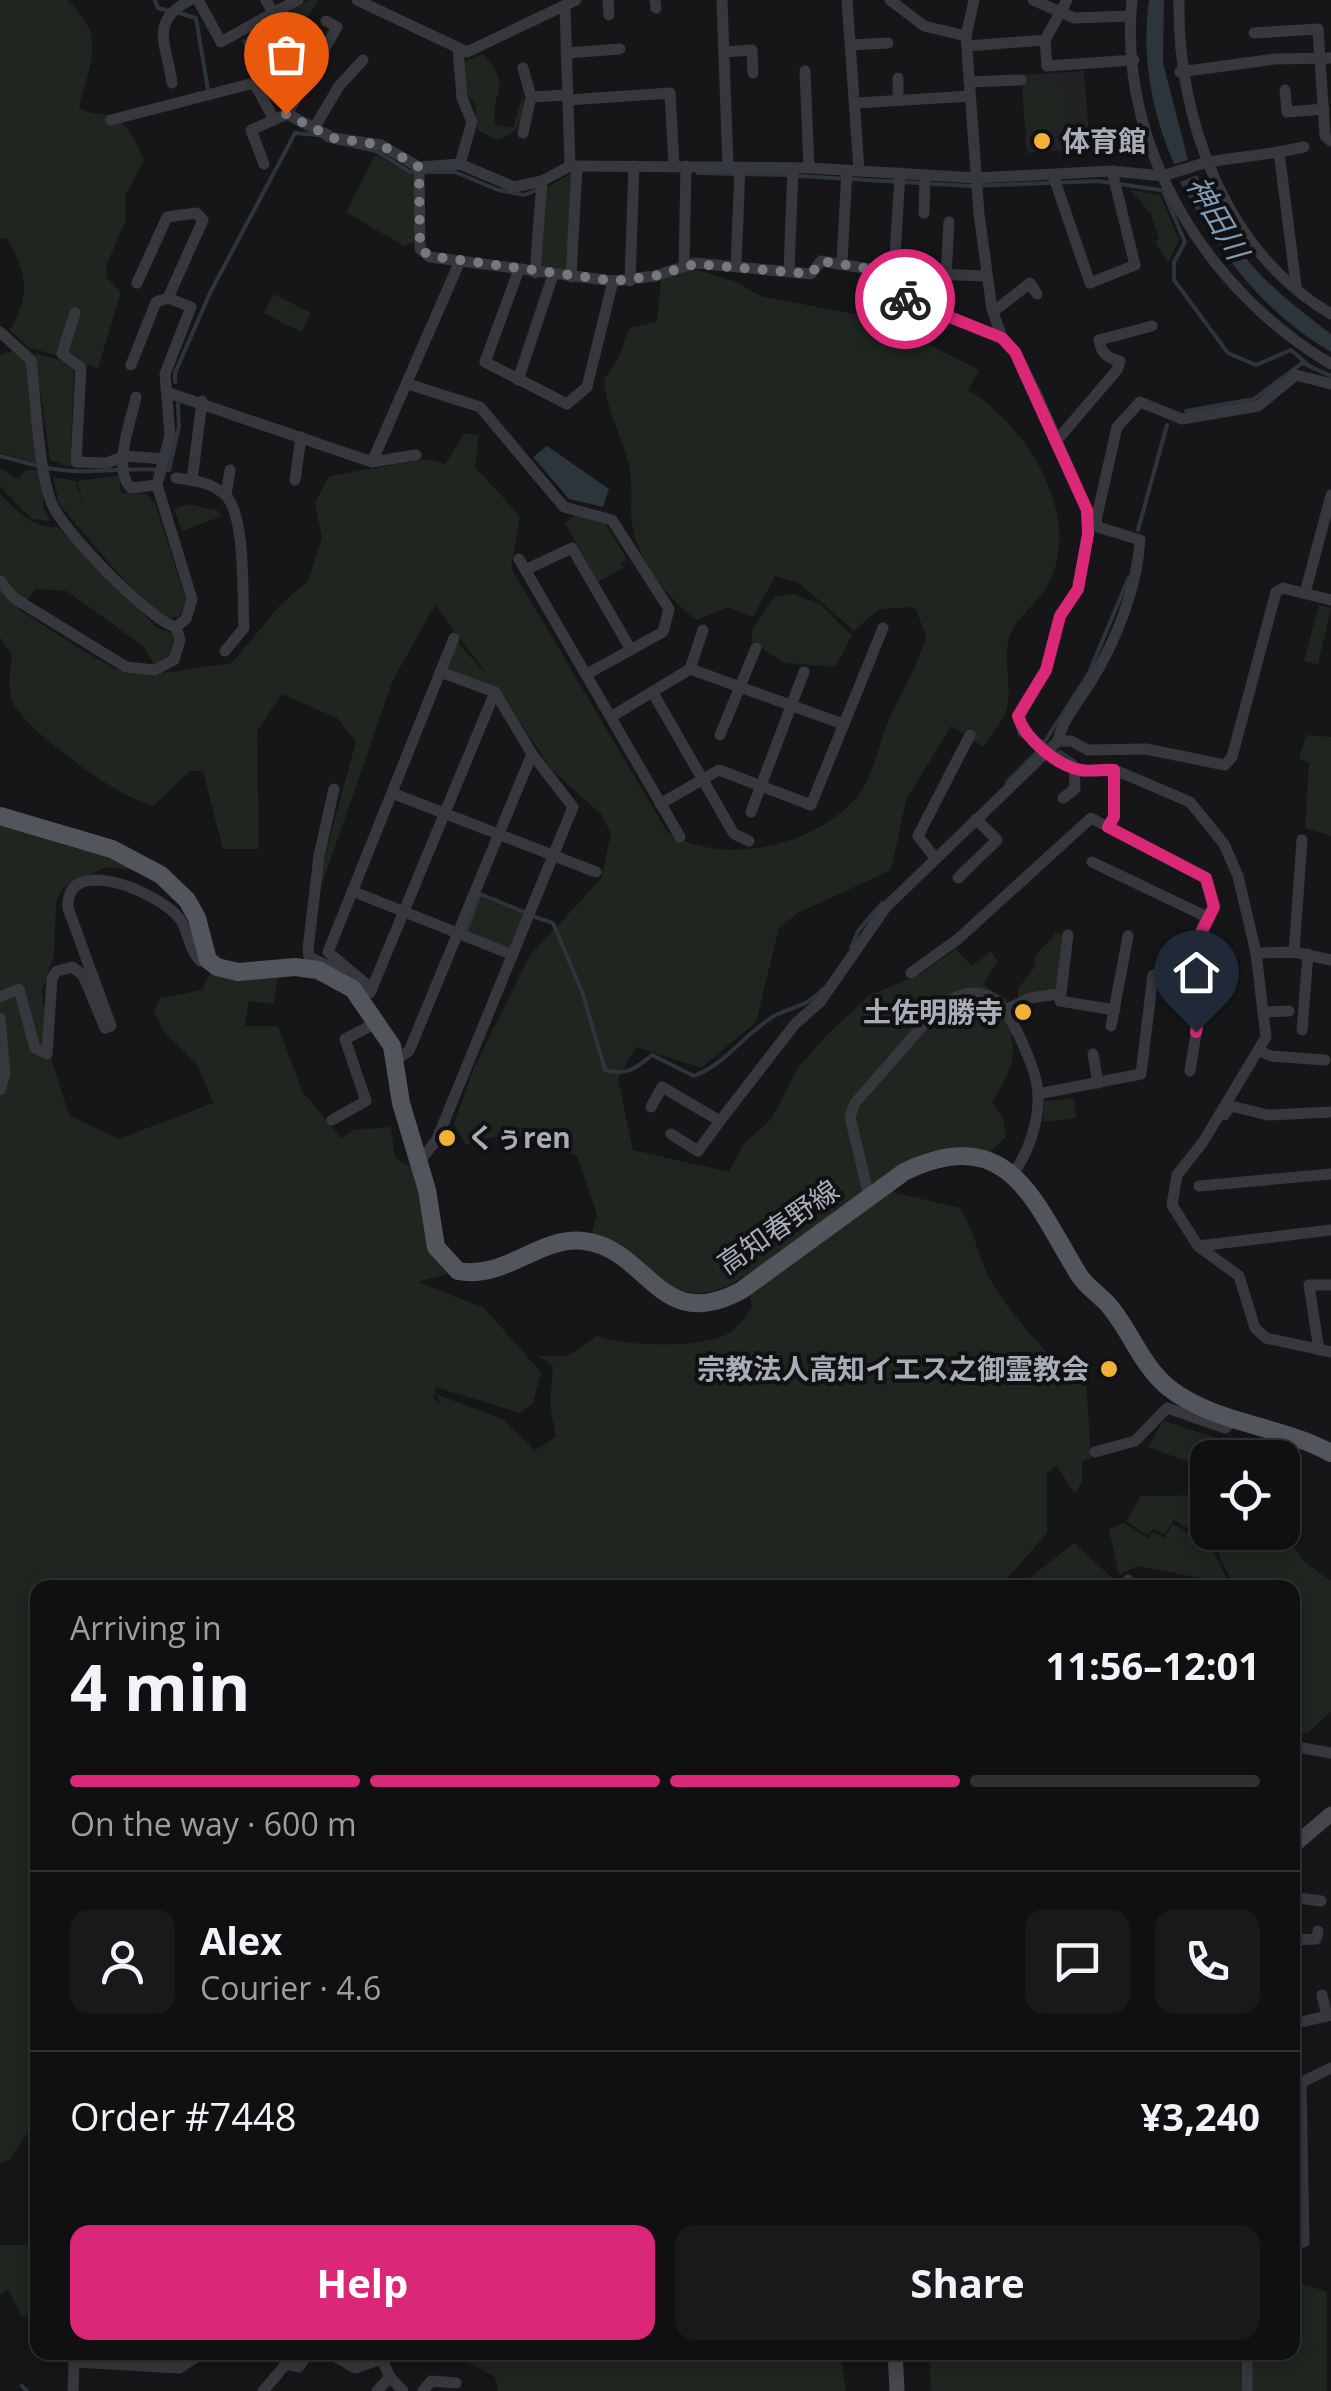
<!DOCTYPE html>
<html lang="en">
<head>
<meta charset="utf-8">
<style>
	:root { --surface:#101012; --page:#19191b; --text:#f1f3f6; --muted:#9c9d9f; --line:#303032; --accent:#db2777 }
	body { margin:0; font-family:"Open Sans","Noto Sans JP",sans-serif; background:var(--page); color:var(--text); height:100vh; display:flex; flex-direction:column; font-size:38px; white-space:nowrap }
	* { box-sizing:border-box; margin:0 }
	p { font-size:32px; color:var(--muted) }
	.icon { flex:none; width:55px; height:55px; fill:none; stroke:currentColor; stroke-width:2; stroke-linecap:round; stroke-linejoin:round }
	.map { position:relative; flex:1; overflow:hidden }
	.side { position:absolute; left:30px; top:1580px; width:1270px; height:780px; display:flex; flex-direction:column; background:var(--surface); border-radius:20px; box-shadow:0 5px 15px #0003,0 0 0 2px var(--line) }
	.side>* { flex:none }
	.buttons { position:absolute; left:1190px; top:1440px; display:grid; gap:20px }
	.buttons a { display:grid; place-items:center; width:110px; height:110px; border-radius:20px; background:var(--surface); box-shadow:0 5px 15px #0003,0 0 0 2px var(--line); font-size:50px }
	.pin { position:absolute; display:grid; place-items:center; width:85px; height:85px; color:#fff; margin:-102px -42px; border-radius:50% 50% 50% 0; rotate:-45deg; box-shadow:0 0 10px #0007 }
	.pin .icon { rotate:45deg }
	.courier { position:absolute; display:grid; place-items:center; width:100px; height:100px; margin:-50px; border:8px solid #db2777; border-radius:50%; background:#fff; color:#222; box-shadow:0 2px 12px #0007 }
	.head em { font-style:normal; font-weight:700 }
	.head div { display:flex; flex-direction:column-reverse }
	.head { display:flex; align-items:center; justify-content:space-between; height:170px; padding:0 40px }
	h1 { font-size:65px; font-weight:700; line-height:75px }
	.bar { display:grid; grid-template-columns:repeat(4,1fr); gap:15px 10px; align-content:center; height:120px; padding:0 40px }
	.bar i { height:12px; border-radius:8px; background:var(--line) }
	.bar .selected { background:var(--accent) }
	.bar p { grid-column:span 4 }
	.line { display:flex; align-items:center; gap:25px; padding:0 40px; border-top:2px solid var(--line) }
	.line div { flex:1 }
	.round { display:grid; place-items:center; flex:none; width:105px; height:105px; border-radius:20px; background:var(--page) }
	.button { display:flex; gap:20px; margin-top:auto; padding:20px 40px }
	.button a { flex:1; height:115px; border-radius:20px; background:var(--accent); color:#fff; font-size:40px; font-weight:700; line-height:115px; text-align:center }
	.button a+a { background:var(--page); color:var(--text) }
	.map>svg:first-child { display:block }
</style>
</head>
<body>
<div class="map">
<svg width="1331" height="2391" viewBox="0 0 1331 2391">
	<rect width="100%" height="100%" fill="#161618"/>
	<path fill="#222225" d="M1084,71L1090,148L1027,153L1021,75Z"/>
	<g fill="#1e261f">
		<path d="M0,0H67C109,38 89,61 79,108C90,114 99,113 110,116C129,123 136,143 144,160L125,196L126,220L106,266L107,278L121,292L98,368L28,347L10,330C31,295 27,271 6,238H0Z"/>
		<path d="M310,0H318L270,83L246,37Z"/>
		<path d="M483,54C514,89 491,86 495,125L513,128L523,94C524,117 520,135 496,140L478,130L475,103L466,96L461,63Z"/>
		<path d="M1061,83L1066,128L1026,131L1023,86Z"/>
		<path d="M375,155L414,176L415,242L404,246L346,212Z"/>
		<path d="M572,173L567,270L539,265L545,188Z"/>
		<path d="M1130,190L1160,195L1179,240L1168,263L1155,242L1159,239L1151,214Z"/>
		<path d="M694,269L734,281L761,296L875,318L979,370L968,390C1028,426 1086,520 1046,588C1036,605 1014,619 1009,638C1003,661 1012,685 1007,707C1005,720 990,736 984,747L951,726L906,800L891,870L798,913L779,928L756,1022L701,1068L636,1047L618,1079L633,1150L729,1172L742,1146L772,1118L797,1069L829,1033L870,995L921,974L956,949L972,966L991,951L998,961L983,985L1008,1000L1003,1006C1018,1051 1017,1062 992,1102L1003,1119L1006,1137L990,1152C942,1148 921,1145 884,1179L896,1193L960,1208C974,1230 977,1252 988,1275C1004,1307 1038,1343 1063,1370L1085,1363L1091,1458L1082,1462V1481L1075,1494L1057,1466L1047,1472V1533L1000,1587L38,1588L37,2119L10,2159L0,2164V826L87,847L135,870L105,867L64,887L56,901L54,955L42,991L49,1052L69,1115L119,1139L213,1103L197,1064L164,1032L154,1012L160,998L202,990L212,969L278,974L274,1004L249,1001L245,1026H278L302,1091L341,1138L354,1130L391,1127L395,1158L411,1167C424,1204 424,1242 447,1274L418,1282L484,1308L541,1372L533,1403L520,1413L436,1387L434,1399L440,1404L436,1394L502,1419L535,1450L556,1437L550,1406L553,1366L538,1356H568L597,1336C627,1347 705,1349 731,1332C739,1326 746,1315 753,1307L743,1277C676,1321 648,1264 592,1233L597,1214L577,1156C535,1138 511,1128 466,1145L454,1124L473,1070L530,955L601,879L611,834L602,815L552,770L496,686L446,669L457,642L491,679L435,605L393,680L322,884L317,886L356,741L337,718L282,694L257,731L259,849H223L203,771H190L153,806C118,797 38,739 16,708C6,692 10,673 12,655L0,637V494C18,512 32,528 58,527L157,628L174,634L170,658L155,666L144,647L67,591L36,589L19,610C46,625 104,668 129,673C157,678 199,665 231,664L281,604L308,581L322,538L315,503L329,476L428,459L445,464L465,433L479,436L475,467L520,516L511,568L668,833C725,867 814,846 856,798C875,776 879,739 892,713C905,686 918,665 926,636L915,607L879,609L854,631L799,583L775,576L753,617L728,607L697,620C665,598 630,551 631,509C632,489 632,474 626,455C619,430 605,406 604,379L619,357L629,328L657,322L661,280Z"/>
		<path d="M274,294L311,313L301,332L264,313Z"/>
		<path d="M15,350L26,363L40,464L0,453V355Z"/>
		<path d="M35,353L60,360L74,371L70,467L50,460Z"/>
		<path d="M0,468L18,479L26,470H41L44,509L51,521L32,519L0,486Z"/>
		<path d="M119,476L121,493L146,494L155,503L186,601L179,616L167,619L142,601L74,522L77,518L73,520L59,504L53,477L75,481L86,512L77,481Z"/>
		<path d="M189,504L218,511L222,516L182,531L174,509Z"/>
		<path d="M575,515L604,521L627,560L621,563L623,568L598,582L565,523Z"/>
		<path d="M793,594L820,604L852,636L835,667L784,663L752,641V630L774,597Z"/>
		<path d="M1319,605L1331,608L1318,664L1304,661Z"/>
		<path d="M1306,735L1331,737V836L1305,828L1309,763L1299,759Z"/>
		<path d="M481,897L523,914L509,950L467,933Z"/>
		<path d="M1056,933L1065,936L1056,992L1018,1000V989L1035,967V956Z"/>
		<path d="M1074,1098L1076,1118L1043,1122L1044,1101Z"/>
		<path d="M1163,1421L1226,1441L1262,1447L1258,1457L1225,1458L1226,1449L1194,1445L1189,1462L1148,1447Z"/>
		<path d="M1207,1495V1528L1199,1534L1174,1520L1164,1534L1154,1529L1147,1535L1126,1521L1141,1496Z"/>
		<path d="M1124,1523L1148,1538L1153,1532L1164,1538L1173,1524L1199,1539L1205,1533L1214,1536L1215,1556L1226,1576L1222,1582L1137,1566L1119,1575L1109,1529Z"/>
		<path d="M1283,1529L1303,1561L1331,1581V1711L1309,1732L1293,1736L1292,1588L1235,1587L1221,1560L1215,1533L1282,1532Z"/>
		<path d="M1074,1543L1122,1587L1017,1588Z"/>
		<path d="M0,2245H37V2314L21,2316L8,2289L0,2295Z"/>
		<path d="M1293,2280L1327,2292V2391H1251V2353L1292,2352Z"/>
		<path d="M451,2353H840L846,2391H498L495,2377Z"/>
		<path d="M929,2353H1240L1241,2391H931Z"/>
	</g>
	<g fill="#2c353c">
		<path d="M1149,0H1164L1163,63L1188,160L1174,164C1152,113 1141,56 1149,0Z"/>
		<path d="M1197,175C1232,254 1263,283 1331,334V352C1261,311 1218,251 1180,182Z"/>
		<path d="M547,446L609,489L603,507L569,499L533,457Z"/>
	</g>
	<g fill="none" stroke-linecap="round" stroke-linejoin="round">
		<g stroke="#2c353c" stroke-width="4">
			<path d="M155,0L158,8L170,11"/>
			<path d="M179,13L196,18L208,90"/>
			<path d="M244,41L263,76L262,86"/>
			<path d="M326,140L376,151L410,172H455L498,190L524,195L539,189"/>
			<path d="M698,173L788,175"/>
			<path d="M798,176L970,186L1098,181L1167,191"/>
			<path d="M1163,191L1185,242L1174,262V280L1228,353L1256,365L1291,350L1311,367"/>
			<path d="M175,382V373L210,293L295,133L318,135"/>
			<path d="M1186,411L1254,399L1302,363L1331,376"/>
			<path d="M0,456L38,466"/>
			<path d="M48,468C89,476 128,466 169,470L179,427L178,403"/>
			<path d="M1138,530L1167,425"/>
			<path d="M1045,741L1089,673L1129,577"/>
			<path d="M1060,752L1075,762"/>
			<path d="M1007,782L1039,750"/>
			<path d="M535,917L553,923L583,994L605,1070C626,1076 635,1069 652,1055L694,1076C728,1063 745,1032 776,1015C798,1004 803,1009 823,989"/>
			<path d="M466,931L480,894L524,912"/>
			<path d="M851,948L858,931L882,903"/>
			<path d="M22,2386L27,2391"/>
		</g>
		<g stroke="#37383d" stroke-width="11">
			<path d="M198,0L221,42L273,13"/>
			<path d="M266,0L273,13L298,0"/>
			<path d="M357,0L467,52L576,0"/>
			<path d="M608,0L609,15"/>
			<path d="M655,0L656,8"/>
			<path d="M722,0L728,167"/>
			<path d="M847,0L859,170"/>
			<path d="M890,0L924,26L966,36"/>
			<path d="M974,0L966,36L979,214L992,309L1002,338L1015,352L1036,393L1087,510L1088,533L1078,589L1060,616L1046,670L1019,717L1023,732L1066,765L1082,771L1115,770L1190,802L1224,844L1238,876L1256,953L1266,1037L1203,1142L1177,1175L1172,1205L1198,1246L1239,1276L1255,1328L1266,1338L1331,1352"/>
			<path d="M1033,0L1074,18L1130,16"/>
			<path d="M1132,0C1117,147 1208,292 1331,364"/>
			<path d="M1179,0C1177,117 1224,251 1331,314"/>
			<path d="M565,7L570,166H577L571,277"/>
			<path d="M1254,33L1318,29L1325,136L1331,141"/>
			<path d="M1045,40L1047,66L1134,60"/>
			<path d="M852,45L888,43"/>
			<path d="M967,46L1045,40L1067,0"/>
			<path d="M458,48L462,98L472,122L460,164"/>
			<path d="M724,52L752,50L753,73"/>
			<path d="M566,53L620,49"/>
			<path d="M523,68L531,97L568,95"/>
			<path d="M805,71L809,168"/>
			<path d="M1180,72L1275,59L1331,58"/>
			<path d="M898,78V100"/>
			<path d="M969,82L1021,80"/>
			<path d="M172,83C166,42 149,22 190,0"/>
			<path d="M1285,90L1287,112L1324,109"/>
			<path d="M568,100L670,93L674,165"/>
			<path d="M857,103L970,96"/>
			<path d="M287,114L333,138L381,145L419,167L460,164L514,187L542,181L570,166"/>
			<path d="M111,120L254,83L274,119"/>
			<path d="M316,125L339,86L363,60"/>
			<path d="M523,133L531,97"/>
			<path d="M1279,152L1304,147"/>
			<path d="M264,164L251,130L287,114L337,27L326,21"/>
			<path d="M577,166L809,168L976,178L1112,171L1163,176L1207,162L1279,152L1296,285"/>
			<path d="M419,167L420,249L430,257L613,281L655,276L695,263L811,274L821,261L888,272L985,276"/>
			<path d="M1053,175L1090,283L1135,265L1112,171"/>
			<path d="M924,213L925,175"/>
			<path d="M842,262L847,170"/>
			<path d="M684,266L686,166"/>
			<path d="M736,266L740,167"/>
			<path d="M789,271L793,168"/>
			<path d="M518,272L485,362L567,404L587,387L613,281"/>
			<path d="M888,272L896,295L1002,338"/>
			<path d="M535,273L542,181"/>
			<path d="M894,273L900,173"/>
			<path d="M946,275L949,222"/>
			<path d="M630,281L634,166"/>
			<path d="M993,312L1030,283L1037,294"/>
			<path d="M75,313L62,354L81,368L76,462L107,463L125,456L164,459"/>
			<path d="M0,332L31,360C36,398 38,471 52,504C62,530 150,621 176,627L186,619L192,599L157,485L170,435L165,374L191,307L168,298"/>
			<path d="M131,365L156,302L168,298L203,220L196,213L167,217L137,283"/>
			<path d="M518,380L553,275"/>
			<path d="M408,384L480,407L564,507L612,520L669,609L663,632L587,674"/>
			<path d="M169,393L372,462L460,261"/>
			<path d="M136,397C131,421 112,469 131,488L157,485"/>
			<path d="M1058,439L1117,370L1120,361C1107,358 1101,353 1099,340L1152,326"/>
			<path d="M372,462L416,455"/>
			<path d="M176,478C193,480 215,483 227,497C246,520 242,597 244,628L225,651"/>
			<path d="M192,480L202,401"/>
			<path d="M295,480L301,437"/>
			<path d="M226,495L230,470"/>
			<path d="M519,559L680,837"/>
			<path d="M525,570L572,548L630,648"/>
			<path d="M0,581L14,598L126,667L155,670L174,660L180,640L176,627"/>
			<path d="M1305,593L1331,495"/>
			<path d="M690,669L703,630"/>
			<path d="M653,693L734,834L749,841"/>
			<path d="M611,717L690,669L843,724"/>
			<path d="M720,735L756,648"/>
			<path d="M1058,741C1063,718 1080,700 1092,680C1117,639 1137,587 1140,540L1098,527L1096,520L1117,427L1140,402L1182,419L1258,406L1296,375L1331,384"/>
			<path d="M334,789L319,856L308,949L309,957L346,974L352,985"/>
			<path d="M392,793L596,872"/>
			<path d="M1063,798L1075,789L1074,768"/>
			<path d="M660,804L719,770L811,805L883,628"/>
			<path d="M751,812L804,672"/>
			<path d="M935,858L918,836L970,735"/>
			<path d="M1092,862L1207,917L1214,907L1205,878L1108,827L1114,817L1115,770"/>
			<path d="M958,878L997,840L976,819"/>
			<path d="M352,891L513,955"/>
			<path d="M1068,935L1060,1001L1115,1010"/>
			<path d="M1294,952L1302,840"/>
			<path d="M1256,953L1294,952L1331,960"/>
			<path d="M911,973L958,939L1091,818L1108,827"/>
			<path d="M372,989L328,952L454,638"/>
			<path d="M370,993L495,692"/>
			<path d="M0,997L19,989L35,1048L47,1054L52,978L57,971L72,967L83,975L105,1028L111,1026L68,908C65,852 161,893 180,919C189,932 188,948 200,961L208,960"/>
			<path d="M1007,1009L1030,998L1058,994"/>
			<path d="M1265,1012L1289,1011"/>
			<path d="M0,1018L5,1074L0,1090"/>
			<path d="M1111,1026L1128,936"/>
			<path d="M1302,1030L1308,954"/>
			<path d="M1260,1051L1271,1056L1325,1060"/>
			<path d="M1093,1054L1098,1083"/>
			<path d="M397,1059L409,1051L532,754"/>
			<path d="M1190,1071L1209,954L1194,947L1207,917"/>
			<path d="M1038,1094L1141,1074L1153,975"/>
			<path d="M651,1107L662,1087L720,1121L698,1151L671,1134"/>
			<path d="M1224,1115L1231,1106L1268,1115L1331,1112"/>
			<path d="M332,1120L366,1101L345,1039L378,1022"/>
			<path d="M720,1121L795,1024L820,1002L886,907L1058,741H1071L1088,750L1146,749L1225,765L1232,757L1276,592L1283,588L1331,600"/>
			<path d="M419,1163L437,1139L573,807L532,754L495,692L440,672"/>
			<path d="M1199,1186L1331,1174"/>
			<path d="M869,1196L850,1117L855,1103L940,1006C985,976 1004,1002 1022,1042C1029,1059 1037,1075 1038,1094C1039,1121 1029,1153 1012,1175"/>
			<path d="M1198,1246L1331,1230"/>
			<path d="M1319,1350L1309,1285H1331"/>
			<path d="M1095,1452L1135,1441L1167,1408L1225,1428L1235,1418"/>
			<path d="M1127,1588L1128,1580"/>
			<path d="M1292,1746L1331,1753"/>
			<path d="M1292,1897L1321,1901"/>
			<path d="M1292,1940L1316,1939L1318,1931"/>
			<path d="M1322,1995L1327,2016"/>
			<path d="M1292,2024L1331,2015"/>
			<path d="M1301,2083L1304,2242"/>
			<path d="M1292,2087L1331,2068"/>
			<path d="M327,2352L355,2368L381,2359"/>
			<path d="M1247,2352V2391"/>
			<path d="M379,2353L390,2377L403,2391"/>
			<path d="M73,2391L74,2362L179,2368L204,2352"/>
			<path d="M263,2391L286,2364L299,2367L309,2352"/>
			<path d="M377,2391L390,2377"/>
			<path d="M423,2391L431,2381L456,2383"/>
		</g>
		<g stroke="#45474d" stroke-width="15">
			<path d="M1292,1847L1331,1814"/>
			<path d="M895,2352L897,2391"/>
		</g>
		<path stroke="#53555c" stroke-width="18" d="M0,816L112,849L161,875L187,900L197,918L208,960L217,967L238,972L295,967L318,970L353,989L392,1046L401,1103L427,1190L436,1247L458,1271C505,1280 539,1236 584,1241C649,1249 659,1336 742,1290L904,1172C1009,1121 1034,1202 1079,1275C1088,1289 1101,1295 1111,1308C1132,1334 1142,1366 1169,1388C1215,1424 1280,1425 1331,1453"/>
	</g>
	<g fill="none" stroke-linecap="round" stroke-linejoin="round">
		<path stroke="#757880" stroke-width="10" stroke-dasharray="0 18" d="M286,114L333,138L381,145L419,167L420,249L430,256L614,281L655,276L695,264L811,274L821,261L888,272L896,295L905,299"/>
		<path stroke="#db2777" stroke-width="12" d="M905,299L1002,338L1015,352L1087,510L1088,534L1078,589L1060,616L1046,670L1018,716C1025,738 1056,766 1081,770C1091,772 1104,769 1114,770V817L1108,827L1206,878L1214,907L1194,947L1209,954L1196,1032"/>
	</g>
	<g fill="#f2b134" stroke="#111113" stroke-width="4">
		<circle cx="1042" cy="141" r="10"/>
		<circle cx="1023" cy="1012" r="10"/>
		<circle cx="447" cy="1138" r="10"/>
		<circle cx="1109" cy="1369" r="10"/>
	</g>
	<g text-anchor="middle" stroke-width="8" stroke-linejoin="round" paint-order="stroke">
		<g font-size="28" font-weight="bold" fill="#a8adb8" stroke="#111113" text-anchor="start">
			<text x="1062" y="151">体育館</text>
			<text x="1003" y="1022" text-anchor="end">土佐明勝寺</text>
			<text x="467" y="1148">くぅren</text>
			<text x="1089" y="1379" text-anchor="end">宗教法人高知イエス之御霊教会</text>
		</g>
		<g font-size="28" fill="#a8adb8" stroke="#111113">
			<text transform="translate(778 1227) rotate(-35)" y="10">高知春野線</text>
		</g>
		<g font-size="30" font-style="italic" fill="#7f9bb3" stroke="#111113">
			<text transform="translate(1217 218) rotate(60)" y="10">神田川</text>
		</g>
	</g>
</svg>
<div class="buttons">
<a><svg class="icon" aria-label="locate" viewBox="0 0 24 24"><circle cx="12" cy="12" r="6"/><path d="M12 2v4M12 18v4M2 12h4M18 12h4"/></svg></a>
</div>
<div class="pin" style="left:286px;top:114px;background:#ea580c"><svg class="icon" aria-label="bag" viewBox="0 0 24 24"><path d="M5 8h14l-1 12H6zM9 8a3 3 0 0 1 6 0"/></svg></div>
<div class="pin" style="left:1196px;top:1032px;background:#1f2937"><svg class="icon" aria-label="home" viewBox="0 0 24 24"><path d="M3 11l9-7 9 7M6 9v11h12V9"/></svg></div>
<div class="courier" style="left:905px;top:299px"><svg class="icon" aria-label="bike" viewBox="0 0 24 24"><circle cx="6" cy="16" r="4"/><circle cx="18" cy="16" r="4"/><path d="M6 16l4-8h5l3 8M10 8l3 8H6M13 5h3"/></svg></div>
<section class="side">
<div class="head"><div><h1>4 min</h1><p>Arriving in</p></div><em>11:56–12:01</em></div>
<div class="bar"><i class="selected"></i><i class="selected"></i><i class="selected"></i><i></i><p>On the way · 600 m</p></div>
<div class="line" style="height:180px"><a class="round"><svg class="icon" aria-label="person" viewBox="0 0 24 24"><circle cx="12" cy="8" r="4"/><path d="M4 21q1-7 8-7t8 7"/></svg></a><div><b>Alex</b><p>Courier · 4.6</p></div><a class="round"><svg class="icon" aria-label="chat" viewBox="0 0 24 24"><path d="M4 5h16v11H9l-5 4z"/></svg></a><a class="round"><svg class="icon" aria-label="phone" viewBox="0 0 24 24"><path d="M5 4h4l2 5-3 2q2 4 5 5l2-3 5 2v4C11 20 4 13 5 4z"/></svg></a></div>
<div class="line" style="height:130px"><div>Order #7448</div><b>¥3,240</b></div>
<div class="button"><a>Help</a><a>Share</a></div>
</section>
</div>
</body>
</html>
